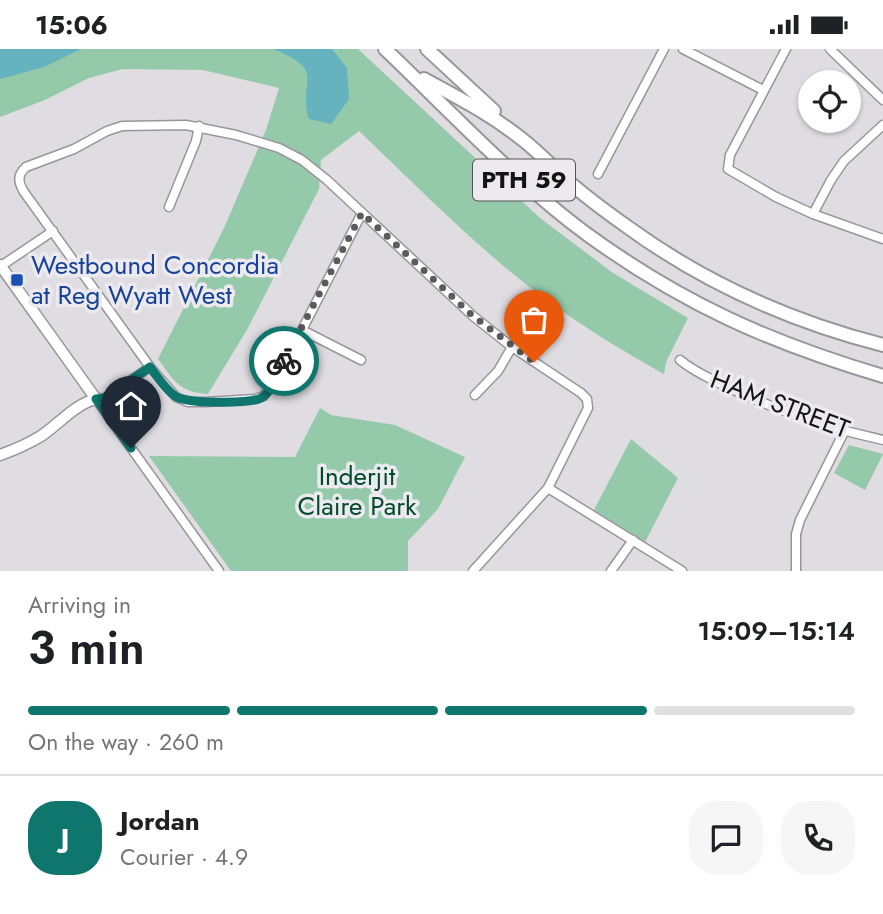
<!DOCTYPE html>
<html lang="en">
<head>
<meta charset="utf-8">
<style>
	:root { --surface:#fff; --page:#f6f6f6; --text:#202124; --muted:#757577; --line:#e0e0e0; --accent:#0f766e }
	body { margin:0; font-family:Jost,sans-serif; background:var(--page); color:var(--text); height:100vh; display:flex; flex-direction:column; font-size:26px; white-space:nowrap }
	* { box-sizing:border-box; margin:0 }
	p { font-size:23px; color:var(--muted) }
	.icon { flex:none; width:38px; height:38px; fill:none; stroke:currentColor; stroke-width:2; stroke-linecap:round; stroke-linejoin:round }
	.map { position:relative; height:522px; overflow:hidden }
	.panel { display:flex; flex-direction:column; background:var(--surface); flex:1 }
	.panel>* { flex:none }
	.buttons { position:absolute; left:798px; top:21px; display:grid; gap:14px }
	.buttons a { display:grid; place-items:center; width:63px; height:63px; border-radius:50%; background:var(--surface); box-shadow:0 2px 5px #0004; font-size:35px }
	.pin { position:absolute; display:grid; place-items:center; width:60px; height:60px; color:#fff; margin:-72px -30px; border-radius:50% 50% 50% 0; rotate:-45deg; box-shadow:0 0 7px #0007 }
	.pin .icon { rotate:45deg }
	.courier { position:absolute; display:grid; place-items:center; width:70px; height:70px; margin:-35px; border:5px solid #0f766e; border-radius:50%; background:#fff; color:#222; box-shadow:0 2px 9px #0007 }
	.summary em { font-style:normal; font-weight:600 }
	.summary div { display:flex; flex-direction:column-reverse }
	.summary { display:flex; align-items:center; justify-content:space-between; height:119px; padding:0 28px }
	h1 { font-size:46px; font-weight:600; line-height:52px }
	.bar { display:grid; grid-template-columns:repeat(4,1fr); gap:10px 7px; align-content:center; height:84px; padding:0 28px }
	.bar i { height:9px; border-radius:5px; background:var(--line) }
	.bar .selected { background:var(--accent) }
	.bar p { grid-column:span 4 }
	.line { display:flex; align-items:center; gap:18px; padding:0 28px; border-top:2px solid var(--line) }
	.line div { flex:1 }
	.round { display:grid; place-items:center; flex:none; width:74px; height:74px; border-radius:28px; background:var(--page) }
	.status { display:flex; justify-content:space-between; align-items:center; height:49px; padding:0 35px; background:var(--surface); direction:ltr }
	.status svg { height:19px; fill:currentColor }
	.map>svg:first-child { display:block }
</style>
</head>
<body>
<div class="status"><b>15:06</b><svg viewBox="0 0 49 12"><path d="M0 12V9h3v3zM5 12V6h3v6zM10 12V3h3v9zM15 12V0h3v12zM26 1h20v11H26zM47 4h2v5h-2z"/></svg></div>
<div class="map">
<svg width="883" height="522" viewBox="0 0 883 522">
	<rect width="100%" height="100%" fill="#dfdde1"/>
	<g fill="#94c9a9">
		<path d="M0,0H358L540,169L613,224L688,269L666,313L664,325C621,301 580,276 541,247C476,198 418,138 359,82L321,111L319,140L248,279L208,345C179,343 174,332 158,310L224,179L266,81L279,39L203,21L123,20L89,29L45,51L0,68Z"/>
		<path d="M320,359L331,366L395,376L465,408L438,460L408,492V522H231L149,407L295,408Z"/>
		<path d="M631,390L678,429L645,493L594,461Z"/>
		<path d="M849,396L883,405L865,441L834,424Z"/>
	</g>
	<g fill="#65b3bf">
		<path d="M0,0H81L44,18L0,30Z"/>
		<path d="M273,0H332L347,19L349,50L331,75L309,70C297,32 329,22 273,0Z"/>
	</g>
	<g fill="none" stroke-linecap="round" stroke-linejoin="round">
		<defs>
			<g id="minor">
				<path d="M683,0L763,41"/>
				<path d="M786,0L730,106L728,120L776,148L813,165L883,190"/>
				<path d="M830,0L883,51"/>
				<path d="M598,125L664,0"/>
				<path d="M169,158L196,92L199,77"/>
				<path d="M362,164L302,281L264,347L255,350L206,353H188L176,348L150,318L24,143C18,133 17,126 26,118L74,100L107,82L122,77L186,76L236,86L279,99L302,111L327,131L473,267L512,298L581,344L587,350L588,359L548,439L473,522"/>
				<path d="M813,165L831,131L844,112L883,76"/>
				<path d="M1,217L53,182"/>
				<path d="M302,281L361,311"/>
				<path d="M680,311C693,322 707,328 723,336C773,360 828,379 883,391"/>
				<path d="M150,318L105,349L96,350L219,522"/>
				<path d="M475,346L498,322L512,298"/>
				<path d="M548,439L682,522"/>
				<path d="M611,522L633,491"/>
				<path d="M796,522V485L800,471L845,381"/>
			</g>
			<path id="tertiary" d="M0,216L96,350C75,355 59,375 41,387C28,395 14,401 0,406"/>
			<g id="primary">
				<path d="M385,0C450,62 516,133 588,186C683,255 771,294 883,327"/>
				<path d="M427,0L494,62"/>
				<path d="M424,30C459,49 492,66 523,91C540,104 554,120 570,134C589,150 609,165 629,179C705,234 793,273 883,296"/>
			</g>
		</defs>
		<use href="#minor" stroke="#98969a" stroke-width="11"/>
		<use href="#tertiary" stroke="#98969a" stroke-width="13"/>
		<use href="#primary" stroke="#98969a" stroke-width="16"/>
		<use href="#minor" stroke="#fff" stroke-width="8"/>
		<use href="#tertiary" stroke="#fff" stroke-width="10"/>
		<use href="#primary" stroke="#fff" stroke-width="12"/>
	</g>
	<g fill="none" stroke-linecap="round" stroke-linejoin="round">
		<path stroke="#5b5a5c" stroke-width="7" stroke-dasharray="0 12.6" d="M284,312L362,164L473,267L534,313"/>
		<path stroke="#0f766e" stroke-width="9" d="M131,399L96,350L105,349L150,318C158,328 165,340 175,347C186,355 249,355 261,349C272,343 279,322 284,312"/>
	</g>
	<rect fill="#1a4fb4" stroke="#eceaef" stroke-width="2.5" x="10" y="224" width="14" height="14" rx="3.5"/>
	<g text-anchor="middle" stroke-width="7" stroke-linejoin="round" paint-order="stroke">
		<rect fill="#eceaef" stroke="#555456" stroke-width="2" x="473" y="110.5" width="102" height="41" rx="5"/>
		<g font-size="24" font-weight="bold" fill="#141415">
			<text x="524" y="139">PTH 59</text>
		</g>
		<g font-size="26" fill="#164399" stroke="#eceaef" text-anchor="start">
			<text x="31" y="225">Westbound Concordia<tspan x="31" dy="30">at Reg Wyatt West</tspan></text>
		</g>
		<g font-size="26" fill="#141415" stroke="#eceaef">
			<text transform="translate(780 355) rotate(21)" y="9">HAM STREET</text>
		</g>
		<g font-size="26" fill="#004b2b" stroke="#eceaef">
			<text x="357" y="436">Inderjit<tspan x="357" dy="30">Claire Park</tspan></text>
		</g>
	</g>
</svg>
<div class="buttons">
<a><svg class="icon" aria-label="locate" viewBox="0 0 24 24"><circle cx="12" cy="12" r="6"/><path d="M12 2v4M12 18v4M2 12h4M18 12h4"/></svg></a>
</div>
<div class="pin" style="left:534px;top:313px;background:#ea580c"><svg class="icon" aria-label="bag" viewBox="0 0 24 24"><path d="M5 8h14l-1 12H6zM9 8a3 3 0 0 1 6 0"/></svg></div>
<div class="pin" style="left:131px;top:399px;background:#1f2937"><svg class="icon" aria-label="home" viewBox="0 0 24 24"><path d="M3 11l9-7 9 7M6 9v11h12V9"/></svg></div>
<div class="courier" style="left:284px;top:312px"><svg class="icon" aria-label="bike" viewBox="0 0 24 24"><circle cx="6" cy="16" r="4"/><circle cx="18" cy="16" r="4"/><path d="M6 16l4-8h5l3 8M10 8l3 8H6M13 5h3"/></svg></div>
</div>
<section class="panel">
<div class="summary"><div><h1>3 min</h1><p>Arriving in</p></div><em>15:09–15:14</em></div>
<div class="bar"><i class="selected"></i><i class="selected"></i><i class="selected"></i><i></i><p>On the way · 260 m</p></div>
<div class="line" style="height:126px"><b class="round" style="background:var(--accent);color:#fff">J</b><div><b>Jordan</b><p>Courier · 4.9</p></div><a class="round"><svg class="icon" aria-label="chat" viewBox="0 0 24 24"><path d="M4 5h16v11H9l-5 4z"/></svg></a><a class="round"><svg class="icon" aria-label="phone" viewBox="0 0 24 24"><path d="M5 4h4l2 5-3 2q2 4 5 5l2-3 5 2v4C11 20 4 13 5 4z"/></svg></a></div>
</section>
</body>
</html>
